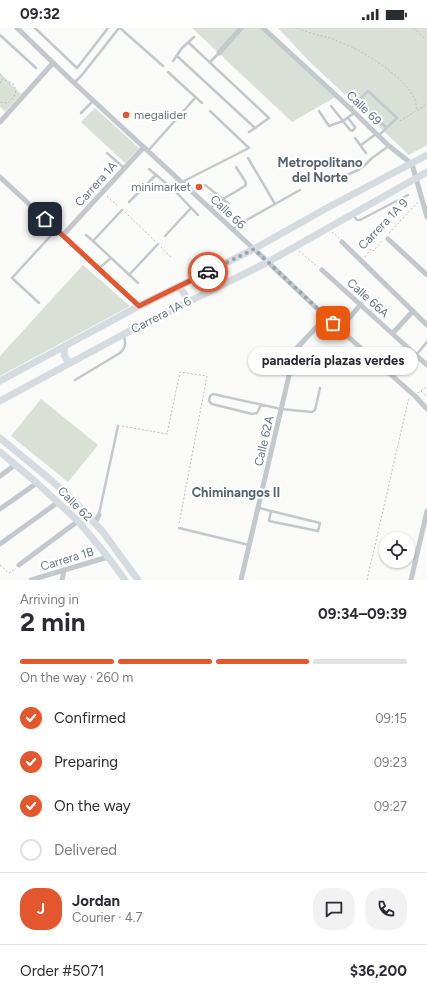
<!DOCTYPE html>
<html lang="en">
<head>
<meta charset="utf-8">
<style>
	:root { --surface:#fff; --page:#f2f2f3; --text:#2b2b33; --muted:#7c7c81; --line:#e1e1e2; --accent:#e4572e }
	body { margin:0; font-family:Figtree,sans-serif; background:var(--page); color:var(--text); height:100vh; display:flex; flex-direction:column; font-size:15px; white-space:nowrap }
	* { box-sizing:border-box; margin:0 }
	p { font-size:13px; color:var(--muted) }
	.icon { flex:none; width:22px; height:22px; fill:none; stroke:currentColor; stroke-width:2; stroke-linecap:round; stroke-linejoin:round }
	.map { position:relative; height:552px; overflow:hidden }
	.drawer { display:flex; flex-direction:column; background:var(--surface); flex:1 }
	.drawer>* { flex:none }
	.controls { position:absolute; left:379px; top:504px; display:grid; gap:8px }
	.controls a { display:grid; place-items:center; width:36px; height:36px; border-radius:50%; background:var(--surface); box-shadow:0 1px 3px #0004; font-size:20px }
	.pin { position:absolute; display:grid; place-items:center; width:34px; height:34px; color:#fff; margin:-17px; border-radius:8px; box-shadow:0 2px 6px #0006 }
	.courier { position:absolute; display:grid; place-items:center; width:40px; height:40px; margin:-20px; border:3px solid #e4572e; border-radius:50%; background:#fff; color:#222; box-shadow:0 1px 5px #0007 }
	.bubble { position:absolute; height:28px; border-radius:14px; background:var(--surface); box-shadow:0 1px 3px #0004; font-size:13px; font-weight:700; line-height:28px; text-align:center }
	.summary em { font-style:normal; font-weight:700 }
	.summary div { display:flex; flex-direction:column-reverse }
	.summary { display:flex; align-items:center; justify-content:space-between; height:68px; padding:0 20px }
	h1 { font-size:26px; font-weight:700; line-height:30px }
	.bar { display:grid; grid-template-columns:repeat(4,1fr); gap:6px 4px; align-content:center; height:48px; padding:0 20px }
	.bar i { height:5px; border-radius:3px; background:var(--line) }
	.bar .on { background:var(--accent) }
	.bar p { grid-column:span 4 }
	.line { display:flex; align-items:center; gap:10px; padding:0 20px; border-top:1px solid var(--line) }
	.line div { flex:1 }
	.round { display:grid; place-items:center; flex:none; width:42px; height:42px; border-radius:16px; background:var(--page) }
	ol { padding:0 20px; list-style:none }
	li { display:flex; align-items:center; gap:12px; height:44px }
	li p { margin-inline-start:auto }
	li .icon { padding:4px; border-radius:50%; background:var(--accent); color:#fff; stroke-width:4 }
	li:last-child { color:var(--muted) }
	li i { width:22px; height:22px; border:2px solid var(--line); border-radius:50% }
	.status { display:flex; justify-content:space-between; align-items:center; height:28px; padding:0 20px; background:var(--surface); direction:ltr }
	.status svg { height:11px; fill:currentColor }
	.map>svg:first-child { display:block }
</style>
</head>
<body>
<div class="status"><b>09:32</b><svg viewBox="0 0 49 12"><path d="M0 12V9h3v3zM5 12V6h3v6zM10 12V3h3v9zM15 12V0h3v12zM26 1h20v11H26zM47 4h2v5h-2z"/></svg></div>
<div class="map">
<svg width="427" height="552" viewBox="0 0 427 552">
	<rect width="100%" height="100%" fill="#fafaf8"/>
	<g fill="#dadfd7">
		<path d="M192,0H263L337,68L292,94Z"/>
		<path d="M278,0H427V117L409,127L308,32Z"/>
		<path d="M0,45L21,66L5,84L0,79Z"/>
		<path d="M95,80L139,120L125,135L81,94Z"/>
		<path d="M83,237L130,278L0,348V328Z"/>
		<path d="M41,371L98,417L68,454L11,408Z"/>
	</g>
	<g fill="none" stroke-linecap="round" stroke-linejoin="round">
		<g stroke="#bbbfc2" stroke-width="1" stroke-dasharray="2 2" stroke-linecap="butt">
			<path d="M298,0C310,6 321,7 333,11C342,15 353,19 361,24C378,33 420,61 416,82"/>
			<path d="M414,0L427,13"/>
			<path d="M0,46C1,48 3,50 4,51C6,53 10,54 13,56C17,60 16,68 12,71C8,75 5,76 0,74"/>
			<path d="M0,55L3,51"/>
			<path d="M400,93L427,76"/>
			<path d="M107,168L119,179"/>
			<path d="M125,184L156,214"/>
			<path d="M332,204L339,210"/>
			<path d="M389,205L418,174"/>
			<path d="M161,219L171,229"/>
			<path d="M299,223L318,239"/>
			<path d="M365,229L371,221L373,223L383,212"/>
			<path d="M421,363L427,369"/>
			<path d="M418,365L427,358"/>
			<path d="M122,398L167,406L180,344L207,348L179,496"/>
			<path d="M0,537L9,545L16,540"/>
			<path d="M367,552L409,369"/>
		</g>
		<g stroke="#c3c8cc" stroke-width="2.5">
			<path d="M35,0L77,40L108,0"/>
			<path d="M120,0L163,38"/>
			<path d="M0,7L36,40"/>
			<path d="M177,28L255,100L269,90L189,15"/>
			<path d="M173,33L182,20L194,9"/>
			<path d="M210,34L219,25"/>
			<path d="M168,44L202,75"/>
			<path d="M74,55L82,47L119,0"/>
			<path d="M358,73L387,100"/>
			<path d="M331,78L343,93L354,85"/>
			<path d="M351,80L368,63L397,90L379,107"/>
			<path d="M319,83L329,98L343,93L350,102L352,103L355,100V99L348,90"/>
			<path d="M81,85L93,73"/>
			<path d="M249,104L255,100"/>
			<path d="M355,110L366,125"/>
			<path d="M361,117L376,106"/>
			<path d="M148,123L195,70"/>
			<path d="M107,125L124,140"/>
			<path d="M248,130L275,176"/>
			<path d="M149,141L174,162L198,187"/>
			<path d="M332,154L349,146L358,142L365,137L372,130L386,120"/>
			<path d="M205,157L229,176"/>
			<path d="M174,162L182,154L249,120L210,83"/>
			<path d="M129,174L156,147"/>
			<path d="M210,180L223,171L245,158L246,156L245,153L236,139"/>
			<path d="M122,182L93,213L138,255"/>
			<path d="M353,187L357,192H360L408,167"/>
			<path d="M233,201L243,194L300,162"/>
			<path d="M86,207L93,213"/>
			<path d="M165,208L191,180"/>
			<path d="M99,240L110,231"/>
			<path d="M129,247L158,216"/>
			<path d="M39,275L12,250L56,202"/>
			<path d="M416,327L427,314"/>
			<path d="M75,352L120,325C126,319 126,316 124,308"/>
			<path d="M261,377L257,385L252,386L212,376L209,373L210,368L213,366L281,381L312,384L315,382L320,360"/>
			<path d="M259,480L320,495L318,503L269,493L271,483"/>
			<path d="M99,486L118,398"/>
			<path d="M179,500L249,517"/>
		</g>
		<g stroke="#c3c8cc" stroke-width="5">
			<path d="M17,0L71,52L254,221L326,289L415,368L427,381"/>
			<path d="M263,0L351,81L389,118L412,136L427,189"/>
			<path d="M219,25L241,0"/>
			<path d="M0,94L53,35"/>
			<path d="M0,149L139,278"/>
			<path d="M63,207L144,119"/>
			<path d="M388,211L427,247"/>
			<path d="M342,214L427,297"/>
			<path d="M322,242L427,337"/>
			<path d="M340,301L361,276"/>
			<path d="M393,305L413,283"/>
			<path d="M0,448L15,437"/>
			<path d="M0,481L37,455"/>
			<path d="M95,495L99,487"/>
			<path d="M0,516L57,475"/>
			<path d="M19,537L78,493"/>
			<path d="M31,552L108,529"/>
			<path d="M62,552L63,548L64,542"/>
			<path d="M241,552L295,322L326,289"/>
			<path d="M411,552L427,483"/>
		</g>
		<g stroke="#d6dbdf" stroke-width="7">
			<path d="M177,259C184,263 186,267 186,275"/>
			<path d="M65,318C63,326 64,330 70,335"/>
			<path d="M0,353L139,278L254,221L325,181L427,127"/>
			<path d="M0,373L124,306L268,234L427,144"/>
			<path d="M0,410L52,453L72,471L103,504L138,552"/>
			<path d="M0,424L37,455L78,493L108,529L125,552"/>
		</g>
	</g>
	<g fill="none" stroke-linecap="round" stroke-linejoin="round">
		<path stroke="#99a4ac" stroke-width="4" stroke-dasharray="0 7.2" d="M208,244L254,221L333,295"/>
		<path stroke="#e4572e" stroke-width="5" d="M45,191L139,278L208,244"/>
	</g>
	<g fill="#e4572e" stroke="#fff" stroke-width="1.5">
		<circle cx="126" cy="87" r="4"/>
		<circle cx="199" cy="159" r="4"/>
	</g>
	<g text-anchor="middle" stroke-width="4" stroke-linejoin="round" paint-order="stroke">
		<g font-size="12" fill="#657683" stroke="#fff">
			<text transform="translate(364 80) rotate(44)" y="4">Calle 69</text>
			<text transform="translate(96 156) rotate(-48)" y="4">Carrera 1A</text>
			<text transform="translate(228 184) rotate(43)" y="4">Calle 66</text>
			<text transform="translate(383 196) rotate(-46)" y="4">Carrera 1A 9</text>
			<text transform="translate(368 270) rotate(42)" y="4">Calle 66A</text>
			<text transform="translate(161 287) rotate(-27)" y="4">Carrera 1A 6</text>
			<text transform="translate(264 413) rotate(-77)" y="4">Calle 62A</text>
			<text transform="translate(75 476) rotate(45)" y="4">Calle 62</text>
			<text transform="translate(67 531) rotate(-17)" y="4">Carrera 1B</text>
		</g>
		<g font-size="12" fill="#657683" stroke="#fff" text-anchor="start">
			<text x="134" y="91">megalider</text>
			<text x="191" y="163" text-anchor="end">minimarket</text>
		</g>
		<g font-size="13" font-weight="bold" fill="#57646e" stroke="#fff">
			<text x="320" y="139">Metropolitano<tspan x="320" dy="15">del Norte</tspan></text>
			<text x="236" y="469">Chiminangos II</text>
		</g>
	</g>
</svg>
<div class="controls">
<a><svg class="icon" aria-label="locate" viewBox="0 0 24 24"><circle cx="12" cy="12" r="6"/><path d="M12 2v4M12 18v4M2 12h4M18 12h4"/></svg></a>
</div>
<div class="pin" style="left:333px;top:295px;background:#ea580c"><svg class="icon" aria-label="bag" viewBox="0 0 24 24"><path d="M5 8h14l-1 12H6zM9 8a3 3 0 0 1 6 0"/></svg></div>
<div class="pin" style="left:45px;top:191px;background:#1f2937"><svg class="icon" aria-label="home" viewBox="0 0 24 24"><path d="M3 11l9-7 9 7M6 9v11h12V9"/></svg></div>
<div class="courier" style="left:208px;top:244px"><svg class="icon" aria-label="car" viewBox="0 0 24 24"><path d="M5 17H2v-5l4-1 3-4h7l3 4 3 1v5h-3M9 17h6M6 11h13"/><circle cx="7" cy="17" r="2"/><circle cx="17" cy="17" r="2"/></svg></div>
<div class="bubble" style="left:248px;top:319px;width:170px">panadería plazas verdes</div>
</div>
<section class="drawer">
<div class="summary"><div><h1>2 min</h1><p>Arriving in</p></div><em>09:34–09:39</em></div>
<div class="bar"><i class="on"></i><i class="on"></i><i class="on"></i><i></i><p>On the way · 260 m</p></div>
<ol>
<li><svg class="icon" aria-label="check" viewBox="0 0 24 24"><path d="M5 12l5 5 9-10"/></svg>Confirmed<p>09:15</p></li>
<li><svg class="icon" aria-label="check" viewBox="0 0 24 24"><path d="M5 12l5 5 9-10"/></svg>Preparing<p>09:23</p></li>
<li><svg class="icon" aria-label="check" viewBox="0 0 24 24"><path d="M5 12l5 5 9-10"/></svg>On the way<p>09:27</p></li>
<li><i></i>Delivered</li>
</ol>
<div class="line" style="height:72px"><b class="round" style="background:var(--accent);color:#fff">J</b><div><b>Jordan</b><p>Courier · 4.7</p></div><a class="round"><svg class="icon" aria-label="chat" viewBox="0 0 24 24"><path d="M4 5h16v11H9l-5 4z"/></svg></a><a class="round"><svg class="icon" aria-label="phone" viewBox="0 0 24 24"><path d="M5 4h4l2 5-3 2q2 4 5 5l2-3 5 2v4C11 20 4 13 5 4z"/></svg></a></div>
<div class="line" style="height:52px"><div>Order #5071</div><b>$36,200</b></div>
</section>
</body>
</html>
